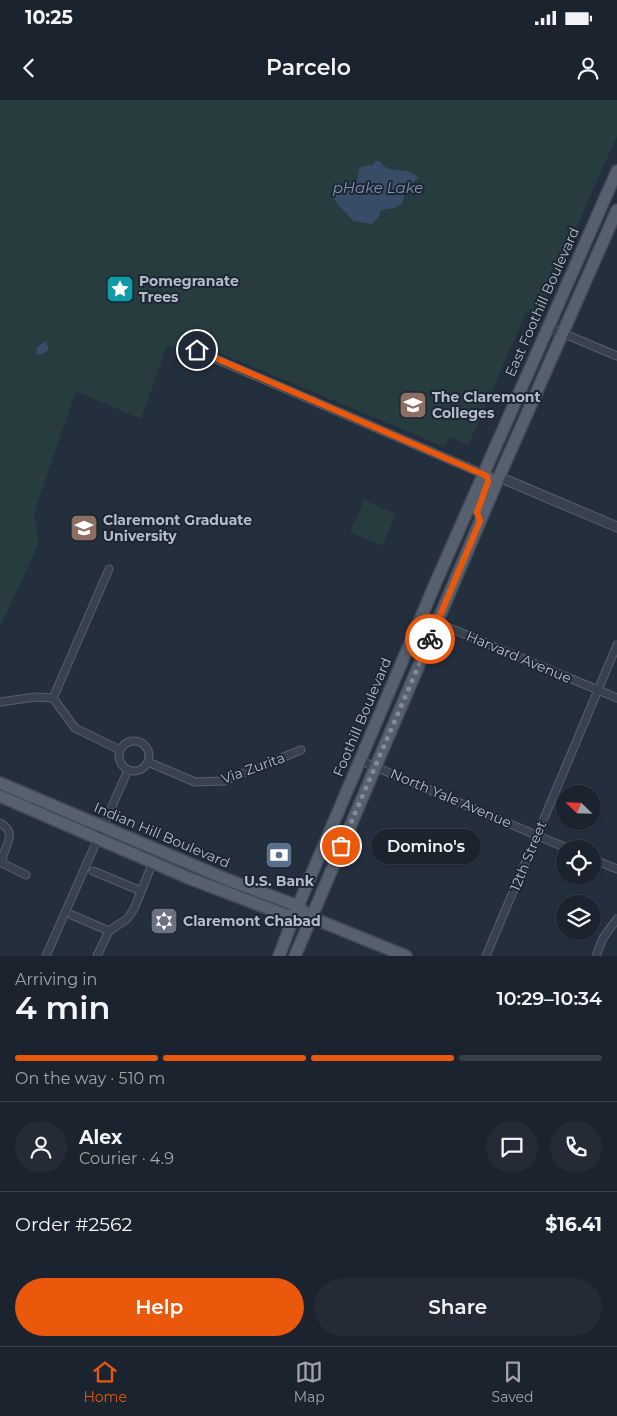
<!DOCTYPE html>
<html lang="en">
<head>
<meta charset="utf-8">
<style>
	:root { --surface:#1b232e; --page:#242b36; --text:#f1f3f6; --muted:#a0a4aa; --line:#39404a; --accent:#ea580c }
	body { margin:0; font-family:Montserrat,sans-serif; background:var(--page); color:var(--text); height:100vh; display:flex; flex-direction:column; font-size:19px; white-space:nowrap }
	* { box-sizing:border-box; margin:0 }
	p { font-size:16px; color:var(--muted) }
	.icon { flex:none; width:28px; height:28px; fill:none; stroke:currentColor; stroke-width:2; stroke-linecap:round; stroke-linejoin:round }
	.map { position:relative; height:856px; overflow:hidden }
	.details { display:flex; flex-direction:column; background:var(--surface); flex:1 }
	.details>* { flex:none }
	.needle { width:32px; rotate:293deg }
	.controls { position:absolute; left:556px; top:685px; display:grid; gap:10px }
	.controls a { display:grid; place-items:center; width:45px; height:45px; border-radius:50%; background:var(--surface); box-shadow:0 1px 4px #0004,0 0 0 1px var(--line); font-size:25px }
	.pin { position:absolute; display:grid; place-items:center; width:42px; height:42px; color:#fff; margin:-21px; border:2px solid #fff; border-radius:50%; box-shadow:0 1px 5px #0007 }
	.courier { position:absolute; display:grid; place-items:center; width:50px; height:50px; margin:-25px; border:4px solid #ea580c; border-radius:50%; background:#fff; color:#222; box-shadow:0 1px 6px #0007 }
	.bubble { position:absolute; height:35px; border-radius:18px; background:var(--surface); box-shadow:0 1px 4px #0004,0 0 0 1px var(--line); font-size:16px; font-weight:600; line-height:35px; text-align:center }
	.overview em { font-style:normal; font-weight:600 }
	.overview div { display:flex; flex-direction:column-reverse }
	.overview { display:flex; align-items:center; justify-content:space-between; height:85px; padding:0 15px }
	h1 { font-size:32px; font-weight:600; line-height:38px }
	.bar { display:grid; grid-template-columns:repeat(4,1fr); gap:8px 5px; align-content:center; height:60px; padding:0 15px }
	.bar i { height:6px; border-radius:4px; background:var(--line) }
	.bar .active { background:var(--accent) }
	.bar p { grid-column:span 4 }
	.line { display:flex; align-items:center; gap:12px; padding:0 15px; border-top:1px solid var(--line) }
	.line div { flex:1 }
	.round { display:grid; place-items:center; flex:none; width:52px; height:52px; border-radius:26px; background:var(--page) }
	.button { display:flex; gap:10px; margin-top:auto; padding:10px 15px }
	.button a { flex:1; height:58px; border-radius:30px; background:var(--accent); color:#fff; font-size:20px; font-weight:600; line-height:58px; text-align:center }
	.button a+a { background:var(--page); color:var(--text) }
	.status { display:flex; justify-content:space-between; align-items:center; height:35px; padding:0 25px; background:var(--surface); direction:ltr }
	.status svg { height:14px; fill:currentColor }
	header { display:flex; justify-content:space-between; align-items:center; height:65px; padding:0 15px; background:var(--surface); font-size:22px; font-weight:600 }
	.tabs { display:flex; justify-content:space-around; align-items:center; height:70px; border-top:1px solid var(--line); background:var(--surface); font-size:14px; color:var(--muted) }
	.tabs a { display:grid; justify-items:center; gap:2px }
	.tabs .active { color:var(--accent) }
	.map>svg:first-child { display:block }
</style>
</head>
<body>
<div class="status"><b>10:25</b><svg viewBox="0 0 49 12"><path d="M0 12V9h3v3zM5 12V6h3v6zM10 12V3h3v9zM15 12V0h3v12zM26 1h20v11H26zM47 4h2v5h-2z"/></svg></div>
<header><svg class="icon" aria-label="back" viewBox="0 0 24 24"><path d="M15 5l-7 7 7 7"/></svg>Parcelo<svg class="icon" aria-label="person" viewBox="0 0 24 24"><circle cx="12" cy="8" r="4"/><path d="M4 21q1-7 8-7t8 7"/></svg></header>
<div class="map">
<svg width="617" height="856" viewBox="0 0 617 856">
	<rect width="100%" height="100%" fill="#242f3e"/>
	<g fill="#263c3f">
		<path d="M0,0H617V36L541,207L526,213L468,345L449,337L445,347L198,244L183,240L179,248L167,246L141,319L76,291L34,413L39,443L0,527Z"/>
		<path d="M364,400L396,414L382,446L350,432Z"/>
	</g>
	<g fill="#394c67">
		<path d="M375,61H380C387,76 409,65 418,78L405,90L402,104L394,108L381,110L378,118L372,124L353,121C348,114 333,101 332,95L335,90L347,92L358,79L359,69L363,66L373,65Z"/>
		<path d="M46,241L49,250L39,255L36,254L37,247Z"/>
	</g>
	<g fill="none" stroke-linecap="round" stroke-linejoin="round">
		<defs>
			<g id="minor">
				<path d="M548,227L617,256"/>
				<path d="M181,244L483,374"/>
				<path d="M421,516L617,598"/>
				<path d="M53,598L109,469"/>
				<path d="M0,602L35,597L53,598L75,628L120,650"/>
				<circle cx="134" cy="656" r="15"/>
				<path d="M359,660L569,749"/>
				<path d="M148,662L195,682L224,681L301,650"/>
				<path d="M0,723C20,734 2,747 2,763L26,775"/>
				<path d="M592,759L617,769"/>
				<path d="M93,771L141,791"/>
				<path d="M72,815L109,831"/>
				<path d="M46,856L128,670"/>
				<path d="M97,856L109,831L127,819L134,809L153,762"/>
				<path d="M486,856L617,545"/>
				<path d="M596,856L603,838L617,819"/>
			</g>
			<path id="tertiary" d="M499,377L617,427"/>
			<g id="primary">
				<path d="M477,410L488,382L489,378L483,374"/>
				<path d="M0,683L226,779L298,806L310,817L406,856"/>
				<path d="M0,696L191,779L283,814L301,818"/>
				<path d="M279,856L298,806L436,482L617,71"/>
				<path d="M295,856L499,377L617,110"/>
			</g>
		</defs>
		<use href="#minor" stroke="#565f6c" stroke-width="9"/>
		<use href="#tertiary" stroke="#565f6c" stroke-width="11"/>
		<use href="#primary" stroke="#414a57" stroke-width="14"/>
		<use href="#minor" stroke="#38414e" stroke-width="7"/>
		<use href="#tertiary" stroke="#38414e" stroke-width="9"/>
		<use href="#primary" stroke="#56606e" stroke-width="11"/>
	</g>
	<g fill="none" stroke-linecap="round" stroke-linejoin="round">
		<path stroke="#828b98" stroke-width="5" stroke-dasharray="0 9" d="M341,746L430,539"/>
		<path stroke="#ea580c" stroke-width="6" d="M197,250L487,376L488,382L477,412L480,421L430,539"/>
	</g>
	<defs>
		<symbol id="sight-square" viewBox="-11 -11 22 22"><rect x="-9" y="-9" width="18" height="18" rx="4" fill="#0f9aa8" stroke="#1d2633"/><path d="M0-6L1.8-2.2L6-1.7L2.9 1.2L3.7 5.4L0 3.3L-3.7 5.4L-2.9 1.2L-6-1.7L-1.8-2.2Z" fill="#fff"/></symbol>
		<symbol id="university-square" viewBox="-11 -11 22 22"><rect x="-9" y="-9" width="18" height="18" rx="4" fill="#8d6e63" stroke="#1d2633"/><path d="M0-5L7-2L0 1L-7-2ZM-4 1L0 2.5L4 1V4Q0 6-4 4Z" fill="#fff"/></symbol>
		<symbol id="bank-square" viewBox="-11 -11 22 22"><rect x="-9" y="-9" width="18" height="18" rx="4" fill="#5c6f8a" stroke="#1d2633"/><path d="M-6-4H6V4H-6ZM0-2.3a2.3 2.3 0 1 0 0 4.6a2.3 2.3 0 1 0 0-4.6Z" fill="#fff"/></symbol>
		<symbol id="synagogue-square" viewBox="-11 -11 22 22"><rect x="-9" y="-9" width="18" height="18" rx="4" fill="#6b7280" stroke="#1d2633"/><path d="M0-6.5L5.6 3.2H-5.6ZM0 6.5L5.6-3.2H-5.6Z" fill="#fff"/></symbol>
	</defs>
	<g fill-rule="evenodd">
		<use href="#sight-square" x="104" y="173" width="32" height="32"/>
		<use href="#university-square" x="397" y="289" width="32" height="32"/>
		<use href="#university-square" x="68" y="412" width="32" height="32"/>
		<use href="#bank-square" x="263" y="739" width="32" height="32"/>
		<use href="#synagogue-square" x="148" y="805" width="32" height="32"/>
	</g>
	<g text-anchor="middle" stroke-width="4" stroke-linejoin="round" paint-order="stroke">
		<g font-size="14" font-weight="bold" fill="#b4bcc9" stroke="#1d2633" text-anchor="start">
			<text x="139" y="186">Pomegranate<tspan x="139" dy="16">Trees</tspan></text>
			<text x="432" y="302">The Claremont<tspan x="432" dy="16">Colleges</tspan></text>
			<text x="103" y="425">Claremont Graduate<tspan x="103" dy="16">University</tspan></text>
			<text x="279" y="786" text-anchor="middle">U.S. Bank</text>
			<text x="183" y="826">Claremont Chabad</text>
		</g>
		<g font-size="14" fill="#b4bcc9" stroke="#1d2633">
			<text transform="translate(542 202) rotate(-66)" y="5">East Foothill Boulevard</text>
			<text transform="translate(519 557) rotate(23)" y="5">Harvard Avenue</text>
			<text transform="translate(362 617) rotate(-67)" y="5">Foothill Boulevard</text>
			<text transform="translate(253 668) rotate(-20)" y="5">Via Zurita</text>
			<text transform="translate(451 698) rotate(23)" y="5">North Yale Avenue</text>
			<text transform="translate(162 735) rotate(23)" y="5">Indian Hill Boulevard</text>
			<text transform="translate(528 756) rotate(-68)" y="5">12th Street</text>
		</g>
		<g font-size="15" font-style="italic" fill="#7c92b1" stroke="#1d2633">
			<text x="378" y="93">pHake Lake</text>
		</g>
	</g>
</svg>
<div class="controls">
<a><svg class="needle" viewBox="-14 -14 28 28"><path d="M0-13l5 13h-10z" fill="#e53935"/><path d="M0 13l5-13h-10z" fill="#a0a4aa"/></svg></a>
<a><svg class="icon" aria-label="locate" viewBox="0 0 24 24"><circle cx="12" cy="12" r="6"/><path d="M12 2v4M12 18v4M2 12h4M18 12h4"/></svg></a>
<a><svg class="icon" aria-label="layers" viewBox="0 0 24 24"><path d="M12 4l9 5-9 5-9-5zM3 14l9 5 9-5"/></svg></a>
</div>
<div class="pin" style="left:341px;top:746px;background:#ea580c"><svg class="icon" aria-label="bag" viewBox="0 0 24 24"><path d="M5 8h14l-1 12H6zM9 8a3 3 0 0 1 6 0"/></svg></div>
<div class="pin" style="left:197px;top:250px;background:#1f2937"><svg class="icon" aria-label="home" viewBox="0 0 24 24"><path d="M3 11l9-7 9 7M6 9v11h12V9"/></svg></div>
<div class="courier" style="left:430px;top:539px"><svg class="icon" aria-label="bike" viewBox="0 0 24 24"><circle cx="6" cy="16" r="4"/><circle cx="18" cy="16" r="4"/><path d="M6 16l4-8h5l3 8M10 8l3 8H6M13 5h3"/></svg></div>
<div class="bubble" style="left:371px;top:729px;width:110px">Domino's</div>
</div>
<section class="details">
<div class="overview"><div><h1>4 min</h1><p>Arriving in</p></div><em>10:29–10:34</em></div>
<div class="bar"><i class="active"></i><i class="active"></i><i class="active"></i><i></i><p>On the way · 510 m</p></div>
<div class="line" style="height:90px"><a class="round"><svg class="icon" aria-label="person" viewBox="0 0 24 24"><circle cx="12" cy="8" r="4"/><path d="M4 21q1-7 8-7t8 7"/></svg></a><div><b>Alex</b><p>Courier · 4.9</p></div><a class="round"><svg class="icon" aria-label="chat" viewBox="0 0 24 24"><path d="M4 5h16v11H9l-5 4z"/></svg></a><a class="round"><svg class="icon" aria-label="phone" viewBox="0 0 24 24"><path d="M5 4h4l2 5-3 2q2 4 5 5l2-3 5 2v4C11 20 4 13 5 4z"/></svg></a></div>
<div class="line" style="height:65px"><div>Order #2562</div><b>$16.41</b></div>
<div class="button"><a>Help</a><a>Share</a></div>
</section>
<nav class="tabs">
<a class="active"><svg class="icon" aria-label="home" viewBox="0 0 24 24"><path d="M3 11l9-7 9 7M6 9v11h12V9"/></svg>Home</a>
<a><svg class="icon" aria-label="map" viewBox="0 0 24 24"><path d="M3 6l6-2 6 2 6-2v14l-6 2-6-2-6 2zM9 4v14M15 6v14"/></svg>Map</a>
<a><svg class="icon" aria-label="saved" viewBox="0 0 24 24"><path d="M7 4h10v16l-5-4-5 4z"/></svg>Saved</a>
</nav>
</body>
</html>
